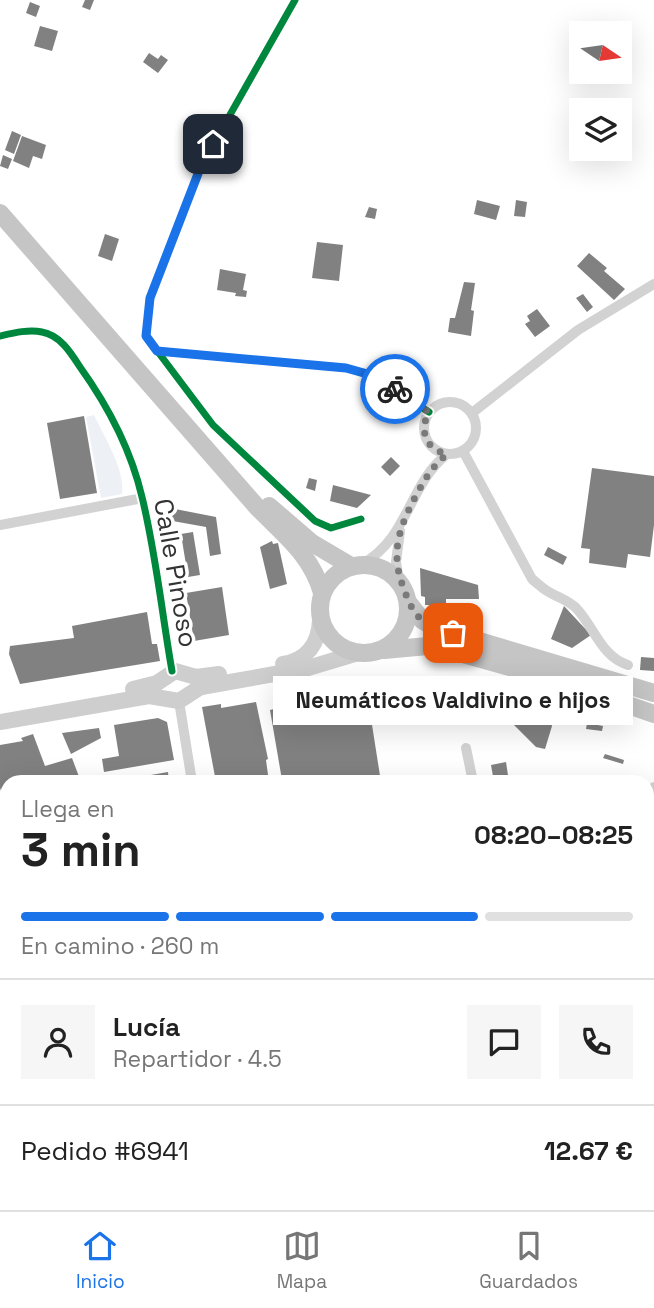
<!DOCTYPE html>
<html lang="es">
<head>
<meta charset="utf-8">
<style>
	:root { --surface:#fff; --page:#f6f6f6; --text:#222; --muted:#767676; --line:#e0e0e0; --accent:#1a73e8 }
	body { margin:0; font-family:"Space Grotesk",sans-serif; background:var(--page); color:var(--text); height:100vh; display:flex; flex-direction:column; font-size:26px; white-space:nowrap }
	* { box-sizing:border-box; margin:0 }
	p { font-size:23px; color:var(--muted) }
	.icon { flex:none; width:38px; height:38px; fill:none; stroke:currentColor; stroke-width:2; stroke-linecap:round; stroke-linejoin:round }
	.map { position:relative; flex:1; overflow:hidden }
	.side { position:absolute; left:0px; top:775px; width:654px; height:436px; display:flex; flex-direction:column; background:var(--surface); border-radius:21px 21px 0 0; box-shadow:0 7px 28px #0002 }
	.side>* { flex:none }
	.needle { width:46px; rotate:103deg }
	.buttons { position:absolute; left:569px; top:21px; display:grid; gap:14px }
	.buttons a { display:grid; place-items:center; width:63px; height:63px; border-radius:0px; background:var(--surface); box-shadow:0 7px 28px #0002; font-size:35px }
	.pin { position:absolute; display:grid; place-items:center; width:60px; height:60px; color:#fff; margin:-30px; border-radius:14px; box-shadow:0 4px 10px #0006 }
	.courier { position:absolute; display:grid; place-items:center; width:70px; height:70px; margin:-35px; border:5px solid #1a73e8; border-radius:50%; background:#fff; color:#222; box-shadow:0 2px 9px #0007 }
	.bubble { position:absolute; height:49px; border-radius:0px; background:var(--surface); box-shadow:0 7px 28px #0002; font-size:23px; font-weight:600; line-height:49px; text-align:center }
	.head em { font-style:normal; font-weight:600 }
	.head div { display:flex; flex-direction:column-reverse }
	.head { display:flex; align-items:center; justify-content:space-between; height:119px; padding:0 21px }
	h1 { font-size:46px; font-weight:600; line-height:52px }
	.bar { display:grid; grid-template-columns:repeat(4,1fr); gap:10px 7px; align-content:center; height:84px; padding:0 21px }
	.bar i { height:9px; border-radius:5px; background:var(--line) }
	.bar .current { background:var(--accent) }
	.bar p { grid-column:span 4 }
	.line { display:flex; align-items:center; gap:18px; padding:0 21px; border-top:2px solid var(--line) }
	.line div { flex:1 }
	.round { display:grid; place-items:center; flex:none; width:74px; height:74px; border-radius:0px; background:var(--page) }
	.menu { display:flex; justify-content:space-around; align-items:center; height:98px; border-top:2px solid var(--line); background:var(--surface); font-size:19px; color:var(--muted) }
	.menu a { display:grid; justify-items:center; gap:4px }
	.menu .current { color:var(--accent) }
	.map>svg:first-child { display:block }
</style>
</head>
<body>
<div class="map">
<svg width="654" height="1210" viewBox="0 0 654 1210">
	<rect width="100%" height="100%" fill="#fff"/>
	<path fill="#edf1f6" d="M94,415C104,436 126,471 122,494L101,498L86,417Z"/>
	<g fill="#818181" fill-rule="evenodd">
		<path d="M85,0H94L90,10L82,7Z"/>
		<path d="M30,2L40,6L36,17L26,13Z"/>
		<path d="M40,26L58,31L52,51L34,46Z"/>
		<path d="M149,53L158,59L161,55L168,60L158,73L143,62Z"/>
		<path d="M12,131L21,135L14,154L5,150Z"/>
		<path d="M22,136L46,145L42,159L33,156L29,168L13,161Z"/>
		<path d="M3,155L12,159L8,169L0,166Z"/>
		<path d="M477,200L500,206L496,220L474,214Z"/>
		<path d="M516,200L527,202L525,217L514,216Z"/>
		<path d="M369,207L377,209L375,219L365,217Z"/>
		<path d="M105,234L119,239L112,261L98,256Z"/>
		<path d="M317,242L343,245L339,281L312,278Z"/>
		<path d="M589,253L607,268L604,271L625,289L614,300L577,266Z"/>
		<path d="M220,269L246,274L243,290L247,291L246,297L235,296L236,293L217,290Z"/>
		<path d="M464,282L475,283L471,310L474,311L471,336L448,332L450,318H455Z"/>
		<path d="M583,294L593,307L587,312L576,298Z"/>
		<path d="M537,309L550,326L535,337L525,324L530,321L527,316Z"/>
		<path d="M84,416L97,493L60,499L47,423Z"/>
		<path d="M391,457L400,466L390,476L381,467Z"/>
		<path d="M592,468L654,476V525L650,557L628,554L626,568L589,563L590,549L581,548Z"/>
		<path d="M309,478L317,480L315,491L306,488Z"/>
		<path d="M333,485L371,495L357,508L330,501Z"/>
		<path d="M170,508L216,517L221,554L210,556L206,527L167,520Z"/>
		<path d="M193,532L200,575L188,577L181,534Z"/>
		<path d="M272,541L273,544L278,543L287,584L270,589L260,547Z"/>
		<path d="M548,547L567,557L563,565L544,555Z"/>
		<path d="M420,568L478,585L479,599H446V605H425V597L421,596Z"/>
		<path d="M222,587L229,635L194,641L186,593Z"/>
		<path d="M564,606L591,635L572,648L551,639Z"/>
		<path d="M147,612L152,644H157L160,661L20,684L9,654L10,646L74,638L72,626Z"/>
		<path d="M641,657L654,658V671L640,670Z"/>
		<path d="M510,682L553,692L548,715H545L543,721L551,722L552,726L545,749L536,747L511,722L508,715L510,707L505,706Z"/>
		<path d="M344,687L346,697L367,693L381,782H276L282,780L270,710L291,705L289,696L301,698L321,691L333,692ZM329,699L332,718L320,720L318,701Z"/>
		<path d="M256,702L268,759L266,760L269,782H216L202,707L221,704V708Z"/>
		<path d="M158,718L167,722L174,760L104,772L102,759L119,756L114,725Z"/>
		<path d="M587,723L603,726L602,731L586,729Z"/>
		<path d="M99,728L101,738L71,754L62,733Z"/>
		<path d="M33,734L45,766L72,758L81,782H7V807L0,788V745L23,741L21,738Z"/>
		<path d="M605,754L624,760L623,764L603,758Z"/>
		<path d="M506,762L509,782H494L491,765Z"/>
		<path d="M168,772L169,782H122V780Z"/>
		<path d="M0,809L6,824L1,825L7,844V865L0,867Z"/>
	</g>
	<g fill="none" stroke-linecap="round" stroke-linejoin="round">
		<g stroke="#d2d2d2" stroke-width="10">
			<path d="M295,0L201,166L150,298L146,336L213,425L315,521L331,528L361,519"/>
			<path d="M0,336C13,333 29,329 42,332C60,335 71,353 80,367C108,406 131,450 142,497C156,554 162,614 172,671"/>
			<path d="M157,351L346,368L371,375L429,412"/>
			<circle cx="450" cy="428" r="26"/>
			<path d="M472,413L578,330L654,284"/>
			<path d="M463,451L532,579C537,583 543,589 549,592C559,598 570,601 577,609C595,629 602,657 628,665"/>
			<path d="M0,525L143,498"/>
			<path d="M362,564C409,538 408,485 447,454"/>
			<path d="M399,580L396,562L400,531"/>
			<path d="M179,701L192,782"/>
			<path d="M466,748L473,782"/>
			<path d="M648,804L654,787"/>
			<path d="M648,891L654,892"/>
			<path d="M0,929H7"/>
			<path d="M0,1111L7,1110"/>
			<path d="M648,1116L654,1118"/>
		</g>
		<g stroke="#cecece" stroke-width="16">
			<path d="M283,664C307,660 319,643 320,620"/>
			<path d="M133,689L157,683L175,671L196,677L219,674"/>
			<path d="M0,722L149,696L179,701L199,688L207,686L308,668L358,653"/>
		</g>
		<g stroke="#c5c5c5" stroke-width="18">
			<path d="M0,213L257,507C283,534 312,555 322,593"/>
			<path d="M269,506L312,543L351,566"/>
			<circle cx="364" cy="609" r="44"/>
			<path d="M408,602L422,620L435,628L654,693"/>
			<path d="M384,650L428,646L456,652L560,681L654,714"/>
		</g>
		<defs>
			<g id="cycleway">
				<path d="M295,0L201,166L150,298L146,336L213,425L315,521L331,528L361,519"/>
				<path d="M0,336C13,333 29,329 42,332C60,335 71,353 80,367C108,406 131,450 142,497C156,554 162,614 172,671"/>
				<path d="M157,351L346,368L371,375L429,412"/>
			</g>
		</defs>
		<use href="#cycleway" stroke="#fff" stroke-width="11"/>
		<use href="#cycleway" stroke="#00873e" stroke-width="7"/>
	</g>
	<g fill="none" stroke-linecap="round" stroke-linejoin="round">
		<path stroke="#7a7a7a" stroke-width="7" stroke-dasharray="0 12.6" d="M395,389L429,412C419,430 425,449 447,454C434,465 426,477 418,492C400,525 389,552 404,589C408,601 413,613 423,621C431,627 443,630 453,633"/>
		<path stroke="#1a73e8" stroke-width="9" d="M213,144L201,166L150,298L146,336L157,351L346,368L371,375L395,389"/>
	</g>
	<g text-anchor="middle" stroke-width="7" stroke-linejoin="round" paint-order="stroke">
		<g font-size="26" fill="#333" stroke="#fff">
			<text transform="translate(176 573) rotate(80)" y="9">Calle Pinoso</text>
		</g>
	</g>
</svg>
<div class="buttons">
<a><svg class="needle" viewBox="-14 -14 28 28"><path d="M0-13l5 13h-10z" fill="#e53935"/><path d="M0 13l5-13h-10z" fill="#767676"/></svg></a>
<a><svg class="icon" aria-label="layers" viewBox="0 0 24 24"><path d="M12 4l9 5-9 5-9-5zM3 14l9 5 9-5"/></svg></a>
</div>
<div class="pin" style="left:453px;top:633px;background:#ea580c"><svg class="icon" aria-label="bag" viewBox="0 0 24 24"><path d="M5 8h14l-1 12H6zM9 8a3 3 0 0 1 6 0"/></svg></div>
<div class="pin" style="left:213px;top:144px;background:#1f2937"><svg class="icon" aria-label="home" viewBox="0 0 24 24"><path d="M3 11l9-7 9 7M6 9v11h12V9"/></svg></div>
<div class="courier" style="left:395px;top:389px"><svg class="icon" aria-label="bike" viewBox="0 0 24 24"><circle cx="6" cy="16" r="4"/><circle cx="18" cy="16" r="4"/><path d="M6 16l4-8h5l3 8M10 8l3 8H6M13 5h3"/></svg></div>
<div class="bubble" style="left:273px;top:676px;width:360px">Neumáticos Valdivino e hijos</div>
<section class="side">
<div class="head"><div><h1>3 min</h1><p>Llega en</p></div><em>08:20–08:25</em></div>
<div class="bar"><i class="current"></i><i class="current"></i><i class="current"></i><i></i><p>En camino · 260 m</p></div>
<div class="line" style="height:126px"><a class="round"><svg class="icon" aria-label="person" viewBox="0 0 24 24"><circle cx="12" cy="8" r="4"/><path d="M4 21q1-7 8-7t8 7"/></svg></a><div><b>Lucía</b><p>Repartidor · 4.5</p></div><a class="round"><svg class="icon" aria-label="chat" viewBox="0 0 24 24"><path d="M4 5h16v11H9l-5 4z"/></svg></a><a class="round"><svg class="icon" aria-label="phone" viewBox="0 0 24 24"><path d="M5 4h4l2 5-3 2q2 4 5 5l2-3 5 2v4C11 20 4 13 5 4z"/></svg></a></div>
<div class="line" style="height:91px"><div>Pedido #6941</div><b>12.67 €</b></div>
</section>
</div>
<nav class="menu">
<a class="current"><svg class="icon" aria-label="home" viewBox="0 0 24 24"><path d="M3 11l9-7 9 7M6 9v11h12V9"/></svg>Inicio</a>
<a><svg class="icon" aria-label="map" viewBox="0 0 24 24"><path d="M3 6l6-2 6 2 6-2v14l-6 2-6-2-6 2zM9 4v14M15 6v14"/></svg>Mapa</a>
<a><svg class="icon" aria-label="saved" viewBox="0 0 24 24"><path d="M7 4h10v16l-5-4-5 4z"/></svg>Guardados</a>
</nav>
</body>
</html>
